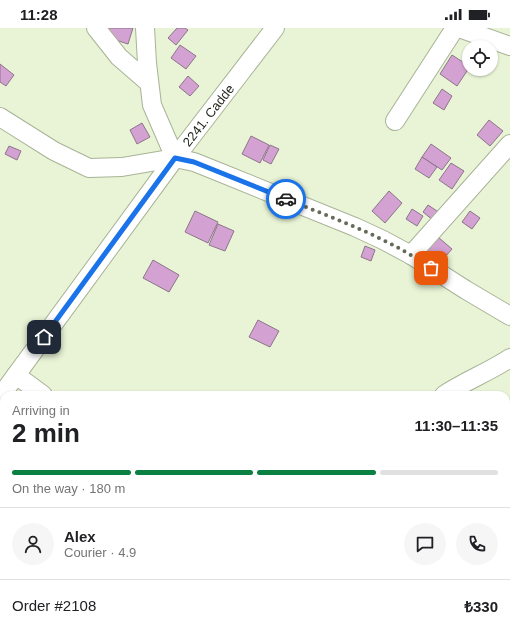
<!DOCTYPE html>
<html lang="en">
<head>
<meta charset="utf-8">
<style>
	:root { --surface:#fff; --page:#f6f6f6; --text:#202124; --muted:#757577; --line:#e0e0e0; --accent:#0b8043 }
	body { margin:0; font-family:Arial,sans-serif; background:var(--page); color:var(--text); height:100vh; display:flex; flex-direction:column; font-size:15px; white-space:nowrap }
	* { box-sizing:border-box; margin:0 }
	p { font-size:13px; color:var(--muted) }
	.icon { flex:none; width:22px; height:22px; fill:none; stroke:currentColor; stroke-width:2; stroke-linecap:round; stroke-linejoin:round }
	.map { position:relative; flex:1; overflow:hidden }
	.panel { position:absolute; left:0px; top:363px; width:510px; height:248px; display:flex; flex-direction:column; background:var(--surface); border-radius:12px 12px 0 0; box-shadow:0 1px 3px #0004 }
	.panel>* { flex:none }
	.tools { position:absolute; left:462px; top:12px; display:grid; gap:8px }
	.tools a { display:grid; place-items:center; width:36px; height:36px; border-radius:50%; background:var(--surface); box-shadow:0 1px 3px #0004; font-size:20px }
	.pin { position:absolute; display:grid; place-items:center; width:34px; height:34px; color:#fff; margin:-17px; border-radius:8px; box-shadow:0 2px 6px #0006 }
	.courier { position:absolute; display:grid; place-items:center; width:40px; height:40px; margin:-20px; border:3px solid #1a73e8; border-radius:50%; background:#fff; color:#222; box-shadow:0 1px 5px #0007 }
	.head em { font-style:normal; font-weight:700 }
	.head div { display:flex; flex-direction:column-reverse }
	.head { display:flex; align-items:center; justify-content:space-between; height:68px; padding:0 12px }
	h1 { font-size:26px; font-weight:700; line-height:30px }
	.bar { display:grid; grid-template-columns:repeat(4,1fr); gap:6px 4px; align-content:center; height:48px; padding:0 12px }
	.bar i { height:5px; border-radius:3px; background:var(--line) }
	.bar .active { background:var(--accent) }
	.bar p { grid-column:span 4 }
	.line { display:flex; align-items:center; gap:10px; padding:0 12px; border-top:1px solid var(--line) }
	.line div { flex:1 }
	.round { display:grid; place-items:center; flex:none; width:42px; height:42px; border-radius:21px; background:var(--page) }
	.status { display:flex; justify-content:space-between; align-items:center; height:28px; padding:0 20px; background:var(--surface); direction:ltr }
	.status svg { height:11px; fill:currentColor }
	.map>svg:first-child { display:block }
</style>
</head>
<body>
<div class="status"><b>11:28</b><svg viewBox="0 0 49 12"><path d="M0 12V9h3v3zM5 12V6h3v6zM10 12V3h3v9zM15 12V0h3v12zM26 1h20v11H26zM47 4h2v5h-2z"/></svg></div>
<div class="map">
<svg width="510" height="611" viewBox="0 0 510 611">
	<rect width="100%" height="100%" fill="#e9f4d6"/>
	<g fill="#d4a2d2" stroke="#8b7589">
		<path d="M103,0H133L128,16L100,7Z"/>
		<path d="M177,0H185L188,2L176,17L168,10Z"/>
		<path d="M180,17L196,28L186,41L171,30Z"/>
		<path d="M452,27L469,38V40L457,58L440,46Z"/>
		<path d="M0,36L14,47L6,58L0,54Z"/>
		<path d="M188,48L199,58L190,68L179,59Z"/>
		<path d="M442,61L452,68L444,82L433,75Z"/>
		<path d="M489,92L503,103L490,118L477,107Z"/>
		<path d="M142,95L150,109L137,116L130,102Z"/>
		<path d="M251,108L269,117L260,135L242,126Z"/>
		<path d="M431,116L451,130L442,142L422,129Z"/>
		<path d="M270,117L279,121L271,136L263,132Z"/>
		<path d="M9,118L21,123L17,132L5,126Z"/>
		<path d="M422,129L437,139L429,150L415,141Z"/>
		<path d="M451,135L464,143L452,161L439,152Z"/>
		<path d="M389,163L402,175L385,195L372,183Z"/>
		<path d="M428,177L440,185L434,193L423,184Z"/>
		<path d="M412,181L423,188L417,198L406,191Z"/>
		<path d="M195,183L218,194L208,215L185,204Z"/>
		<path d="M470,183L480,190L472,201L462,194Z"/>
		<path d="M218,196L234,203L225,223L209,217Z"/>
		<path d="M438,209L452,221L439,236L425,224Z"/>
		<path d="M365,218L375,222L371,233L361,229Z"/>
		<path d="M153,232L179,247L169,264L143,250Z"/>
		<path d="M258,292L279,303L270,319L249,309Z"/>
	</g>
	<g fill="none" stroke-linecap="round" stroke-linejoin="round">
		<defs>
			<g id="minor">
				<path d="M96,0L119,29L149,55"/>
				<path d="M145,0L147,35L152,77L175,130"/>
				<path d="M459,0L510,18"/>
				<path d="M0,89L54,123L89,140L122,139L175,130L194,134L214,142L355,199L383,212L411,227L466,262L510,288"/>
				<path d="M395,93L455,0"/>
				<path d="M411,227L510,116"/>
				<path d="M16,347L43,367"/>
				<path d="M444,367C465,353 489,344 510,330"/>
				<path d="M0,369L175,130L275,0"/>
				<path d="M218,607L220,611"/>
				<path d="M127,611L128,607"/>
			</g>
		</defs>
		<use href="#minor" stroke="#a8b397" stroke-width="20"/>
		<path stroke="#89917c" stroke-width="2.5" stroke-dasharray="2 2" stroke-linecap="butt" d="M0,492L4,482"/>
		<use href="#minor" stroke="#fff" stroke-width="18"/>
	</g>
	<g fill="none" stroke-linecap="round" stroke-linejoin="round">
		<path stroke="#646b59" stroke-width="4" stroke-dasharray="0 7.2" d="M286,171C318,184 351,196 383,212C400,220 416,230 431,240"/>
		<path stroke="#1a73e8" stroke-width="5" d="M44,309L175,130L194,134L204,138L286,171"/>
	</g>
	<g text-anchor="middle" stroke-width="3.5" stroke-linejoin="round" paint-order="stroke">
		<g font-size="13" fill="#1d2116" stroke="#fff">
			<text transform="translate(208 87) rotate(-52)" y="5">2241. Cadde</text>
		</g>
	</g>
</svg>
<div class="tools">
<a><svg class="icon" aria-label="locate" viewBox="0 0 24 24"><circle cx="12" cy="12" r="6"/><path d="M12 2v4M12 18v4M2 12h4M18 12h4"/></svg></a>
</div>
<div class="pin" style="left:431px;top:240px;background:#ea580c"><svg class="icon" aria-label="bag" viewBox="0 0 24 24"><path d="M5 8h14l-1 12H6zM9 8a3 3 0 0 1 6 0"/></svg></div>
<div class="pin" style="left:44px;top:309px;background:#1f2937"><svg class="icon" aria-label="home" viewBox="0 0 24 24"><path d="M3 11l9-7 9 7M6 9v11h12V9"/></svg></div>
<div class="courier" style="left:286px;top:171px"><svg class="icon" aria-label="car" viewBox="0 0 24 24"><path d="M5 17H2v-5l4-1 3-4h7l3 4 3 1v5h-3M9 17h6M6 11h13"/><circle cx="7" cy="17" r="2"/><circle cx="17" cy="17" r="2"/></svg></div>
<section class="panel">
<div class="head"><div><h1>2 min</h1><p>Arriving in</p></div><em>11:30–11:35</em></div>
<div class="bar"><i class="active"></i><i class="active"></i><i class="active"></i><i></i><p>On the way · 180 m</p></div>
<div class="line" style="height:72px"><a class="round"><svg class="icon" aria-label="person" viewBox="0 0 24 24"><circle cx="12" cy="8" r="4"/><path d="M4 21q1-7 8-7t8 7"/></svg></a><div><b>Alex</b><p>Courier · 4.9</p></div><a class="round"><svg class="icon" aria-label="chat" viewBox="0 0 24 24"><path d="M4 5h16v11H9l-5 4z"/></svg></a><a class="round"><svg class="icon" aria-label="phone" viewBox="0 0 24 24"><path d="M5 4h4l2 5-3 2q2 4 5 5l2-3 5 2v4C11 20 4 13 5 4z"/></svg></a></div>
<div class="line" style="height:52px"><div>Order #2108</div><b>₺330</b></div>
</section>
</div>
</body>
</html>
